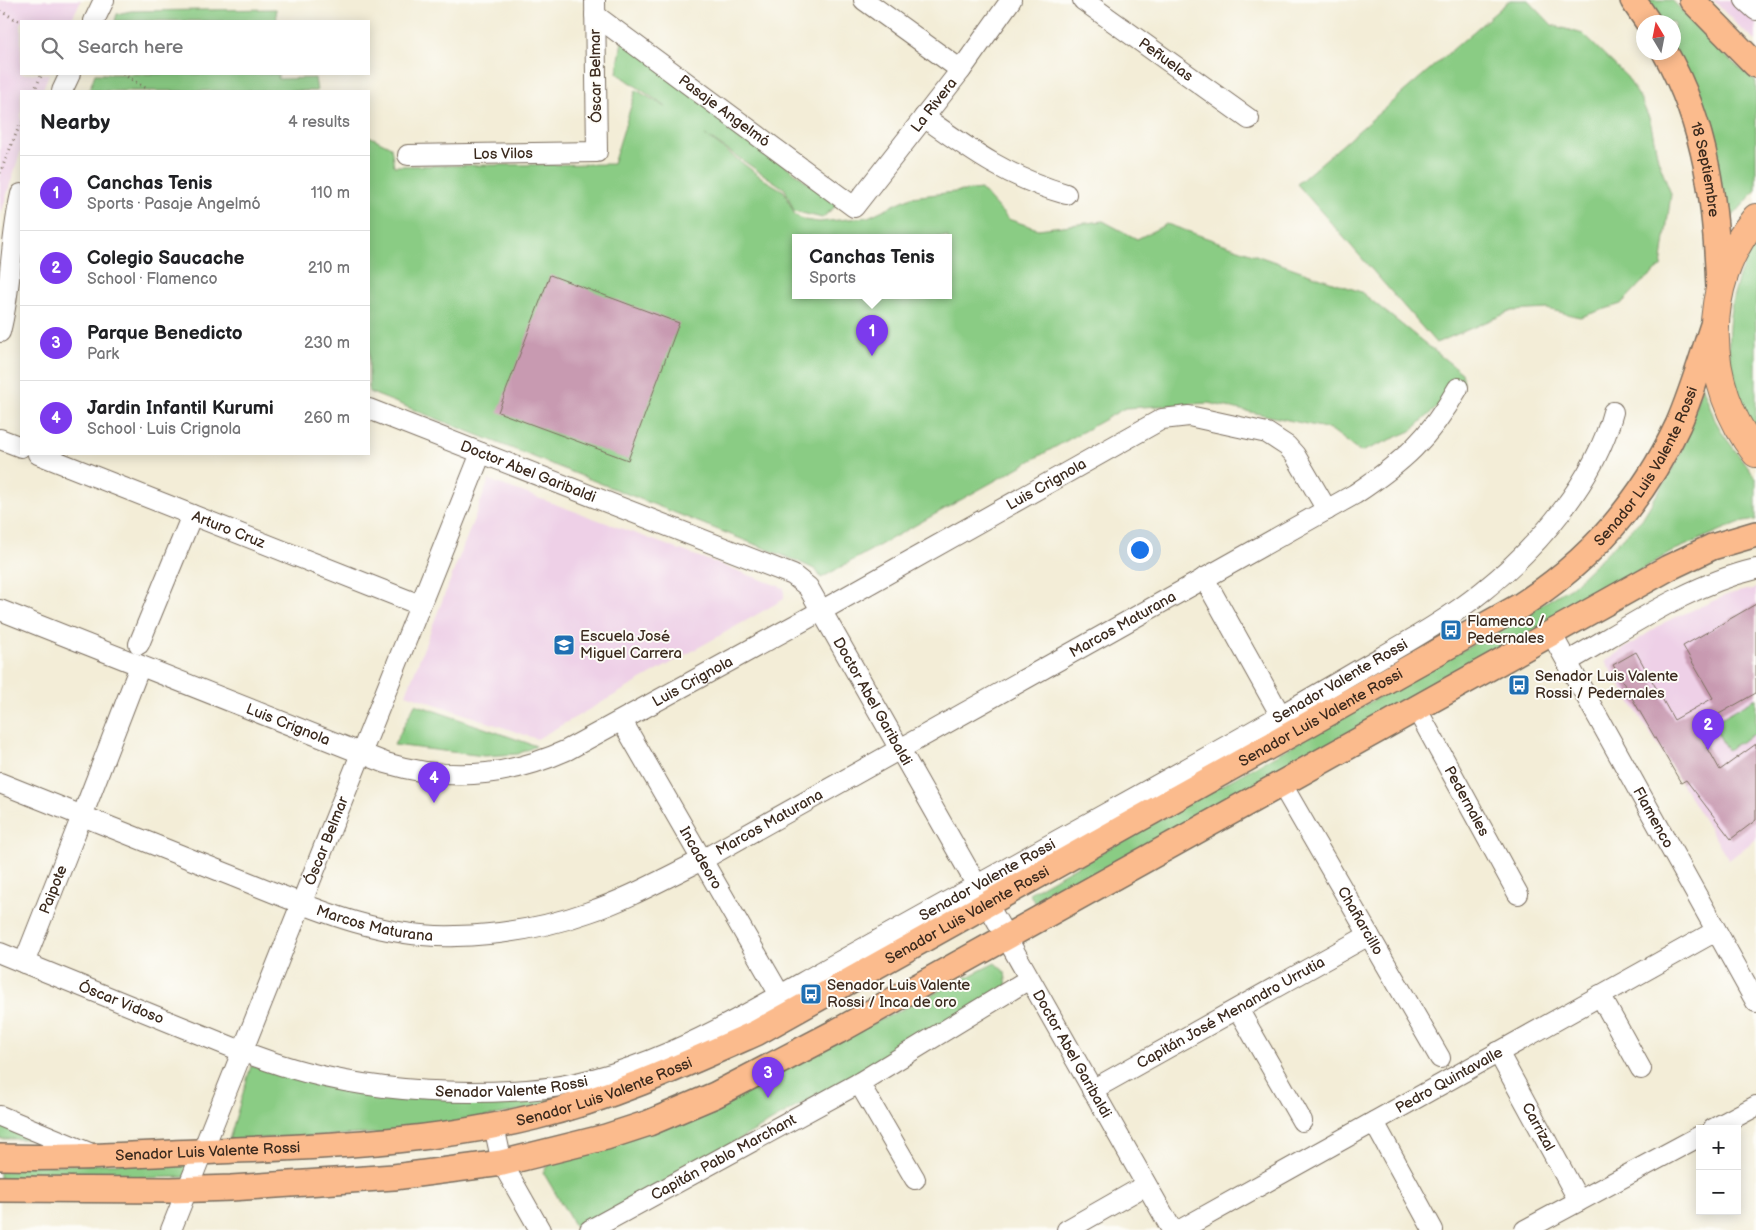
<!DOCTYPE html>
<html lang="en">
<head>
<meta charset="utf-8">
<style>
	:root { --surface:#fff; --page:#f6f6f6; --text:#202124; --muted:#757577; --line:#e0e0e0; --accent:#7c3aed }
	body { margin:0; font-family:"Balsamiq Sans",sans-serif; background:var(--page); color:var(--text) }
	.controls { position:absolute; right:15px; bottom:15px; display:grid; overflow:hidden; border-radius:0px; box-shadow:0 2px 12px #0003 }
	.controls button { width:45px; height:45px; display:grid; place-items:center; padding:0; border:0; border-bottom:1px solid var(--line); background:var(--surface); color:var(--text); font:25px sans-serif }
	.compass { position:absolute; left:1636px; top:15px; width:45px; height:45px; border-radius:50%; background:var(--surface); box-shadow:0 2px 12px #0003; rotate:350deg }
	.you { position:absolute; left:1139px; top:549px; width:18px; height:18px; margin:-12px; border:4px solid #fff; border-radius:50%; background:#1a73e8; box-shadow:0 0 0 8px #1a73e833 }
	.badge { display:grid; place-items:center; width:32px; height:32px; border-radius:50%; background:var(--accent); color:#fff; font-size:16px; font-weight:700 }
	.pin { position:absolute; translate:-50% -41px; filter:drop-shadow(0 1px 2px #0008) }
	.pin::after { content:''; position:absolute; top:26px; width:18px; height:15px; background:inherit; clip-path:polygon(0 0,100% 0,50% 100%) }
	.popup { position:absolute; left:792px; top:234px; width:160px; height:65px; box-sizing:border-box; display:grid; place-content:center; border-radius:0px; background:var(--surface); filter:drop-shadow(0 1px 4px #0005); font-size:16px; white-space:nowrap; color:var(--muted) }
	.popup b { font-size:19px; color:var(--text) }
	.popup::after { content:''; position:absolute; left:50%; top:100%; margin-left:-10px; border:10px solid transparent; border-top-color:var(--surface) }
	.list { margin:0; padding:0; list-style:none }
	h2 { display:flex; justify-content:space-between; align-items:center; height:65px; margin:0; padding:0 20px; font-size:21px }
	h2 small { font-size:16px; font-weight:400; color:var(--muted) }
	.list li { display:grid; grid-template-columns:32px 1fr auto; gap:15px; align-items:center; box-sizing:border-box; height:75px; padding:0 20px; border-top:1px solid var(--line) }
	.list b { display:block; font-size:19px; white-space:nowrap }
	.list p { margin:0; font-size:16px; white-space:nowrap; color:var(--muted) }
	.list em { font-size:16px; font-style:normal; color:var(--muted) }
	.icon { flex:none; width:28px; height:28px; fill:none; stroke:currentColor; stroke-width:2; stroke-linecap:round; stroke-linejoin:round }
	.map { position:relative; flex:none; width:1756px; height:1230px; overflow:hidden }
	.search { position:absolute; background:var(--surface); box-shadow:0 2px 12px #0003; left:20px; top:20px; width:350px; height:55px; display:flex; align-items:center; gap:12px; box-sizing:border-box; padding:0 18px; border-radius:0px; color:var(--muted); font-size:19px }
	.panel { position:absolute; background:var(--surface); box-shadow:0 2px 12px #0003; left:20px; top:90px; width:350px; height:365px; border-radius:0px }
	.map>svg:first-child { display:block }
</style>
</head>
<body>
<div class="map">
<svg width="1756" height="1230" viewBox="0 0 1756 1230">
	<rect width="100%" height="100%" fill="#fdfcf7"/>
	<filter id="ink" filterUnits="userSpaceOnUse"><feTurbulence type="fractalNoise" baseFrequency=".02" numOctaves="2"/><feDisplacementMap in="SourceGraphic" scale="10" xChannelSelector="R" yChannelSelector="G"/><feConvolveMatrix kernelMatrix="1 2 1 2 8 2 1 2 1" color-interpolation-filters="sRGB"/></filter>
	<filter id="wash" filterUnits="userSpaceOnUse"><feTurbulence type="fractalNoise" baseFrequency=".0096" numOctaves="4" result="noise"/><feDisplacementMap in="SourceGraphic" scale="20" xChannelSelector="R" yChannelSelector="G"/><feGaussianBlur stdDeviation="1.12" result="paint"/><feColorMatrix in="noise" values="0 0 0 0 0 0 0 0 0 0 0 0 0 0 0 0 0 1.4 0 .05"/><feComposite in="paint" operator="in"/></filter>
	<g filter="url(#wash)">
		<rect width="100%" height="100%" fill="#f3edd7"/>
		<path fill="#eed0e7" d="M0 0H81L71 21H21V74H49L42 91H21V150L0 217Z
			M1713 0H1756V41L1741 29Z
			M489 480 784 588V599L537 739 406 694Z
			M1756 588V839L1729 860 1605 661 1665 622 1729 594Z"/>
		<path fill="#8acc84" stroke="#627b51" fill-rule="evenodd" d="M1510 0H1528L1552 25 1583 34 1627 77 1640 98 1650 120 1658 159 1671 194 1661 267 1641 283 1621 304 1580 317 1547 309 1512 311 1436 343 1297 184Z
			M1642 0H1672L1723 54 1756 82V190L1733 216 1722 233 1674 52V22H1655Z
			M276 9 277 21H115L117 14 131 11Z
			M622 40 837 205 822 218 794 211 785 189 705 135 765 180 784 191 795 215 804 220 819 222 868 217 911 197 981 189 1008 219 1038 229 1103 221 1137 239 1167 224 1361 292 1462 373 1464 383 1411 431 1361 452 1330 429 1208 403 1125 408 821 578 816 570 797 561 369 392V136L391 147 394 166 613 164 636 90 666 107 617 73ZM796 237H948V295H796Z
			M95 74H278V79L315 78 317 91H89Z
			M1756 240V430C1717 372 1722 298 1756 240Z
			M1702 385 1715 420 1725 437 1756 478V520L1738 523 1675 550 1582 604 1039 909 1029 893 1490 635 1571 587 1642 519 1679 458Z
			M1756 698V733L1727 750 1712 723Z
			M415 704 536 746 518 754 484 756 394 745Z
			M995 963 1005 972 1007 987 580 1230H577L543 1172 548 1165 608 1144 738 1091Z
			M251 1066 400 1096 579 1093 558 1103 407 1132 229 1140Z
			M0 1122 44 1139H0Z
			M188 1162 185 1177 0 1181V1166Z"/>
		<g id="blocks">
			<path fill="#c89ab1" d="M550 275 679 323 628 460 498 412Z
				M1756 604V693L1696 727 1720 770 1756 744V820L1731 839 1686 780 1681 783 1613 665 1636 652 1674 720 1713 698 1683 646Z"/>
		</g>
	</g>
	<g filter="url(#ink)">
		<use href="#blocks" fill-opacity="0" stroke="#7b6e5f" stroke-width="1"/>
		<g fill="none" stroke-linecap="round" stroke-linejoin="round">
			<g stroke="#7b6e5f" stroke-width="22">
				<g id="minor">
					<path d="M864 0 961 70"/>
					<path id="s1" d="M1083 0 1249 119"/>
					<path d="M1745 0 1756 10"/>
					<path id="s2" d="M595 15 854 207 961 70 1011 0"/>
					<path d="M94 21 104 0"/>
					<path d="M62 91 70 74"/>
					<path d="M924 117C973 152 1007 177 1066 194"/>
					<path id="s3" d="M408 155 597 152 595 0"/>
					<path d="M0 332C12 287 10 240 21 194"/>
					<path id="s4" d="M369 409 793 575 808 587 1172 1230"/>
					<path d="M0 439 21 447"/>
					<path id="s5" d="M38 454 420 605"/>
					<path d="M1204 578 1281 716"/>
					<path id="s6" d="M0 610 386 763C448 782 508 777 567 750L821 611 1162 419 1189 416 1267 433 1287 446 1295 455 1327 510"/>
					<path id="s7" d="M1551 633 1756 1002"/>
					<path d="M139 644 192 515"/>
					<path d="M1567 662C1627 628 1688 585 1756 569"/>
					<path id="s8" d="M1416 708 1518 894"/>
					<path id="s9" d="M622 721 780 995"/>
					<path id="s10" d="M0 783C75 813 150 843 225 873 299 902 374 939 456 936 500 935 547 927 589 912 628 899 665 878 702 860L1355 494C1403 462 1429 439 1458 388"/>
					<path id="s11" d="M1281 783 1440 1058"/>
					<path d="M86 806 140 666"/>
					<path id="s12" d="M0 953C61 978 121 1002 182 1027 222 1043 262 1061 305 1072 377 1091 452 1095 527 1090 643 1082 745 1014 844 959 931 911 1018 863 1105 814 1190 767 1274 720 1357 671 1400 646 1445 622 1483 591 1538 547 1595 481 1613 412"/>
					<path id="s13" d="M24 963 82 816"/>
					<path d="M1600 995 1641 1069"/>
					<path d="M1238 1009 1302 1121"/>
					<path id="s14" d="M1498 1052 1579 1201"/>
					<path d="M859 1083 915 1179"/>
					<path id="s15" d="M1092 1090 1369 935"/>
					<path d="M0 1116 94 1155"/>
					<path d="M1374 1122 1433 1230"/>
					<path d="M494 1126 502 1163 540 1230"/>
					<path d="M1713 1129 1756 1106"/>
					<path id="s16" d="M171 1230 481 453"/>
					<path id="s17" d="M590 1230 859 1083 1029 979"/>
					<path d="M1067 1230 1146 1185"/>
					<path id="s18" d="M1180 1230 1716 931"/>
					<path d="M1525 1230 1700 1136"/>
				</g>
			</g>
			<g stroke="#7b6e5f" stroke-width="28">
				<g id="major">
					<path d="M1633 0 1648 22"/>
					<path d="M1692 0 1756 65"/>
					<path id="s19" d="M1665 52C1707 126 1716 206 1719 289"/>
					<path id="s20" d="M0 1157C73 1159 145 1154 218 1151 324 1146 430 1143 534 1117 612 1098 684 1065 756 1033L1520 606C1589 562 1643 500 1678 425 1692 393 1702 358 1713 325"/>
					<path d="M0 1189 171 1190 231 1188 394 1177 502 1163 606 1137 649 1123 715 1095 838 1031 1668 568 1712 547 1756 534"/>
				</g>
			</g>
			<g stroke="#7b6e5f" stroke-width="30">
				<path id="highway" d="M1756 218C1699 285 1703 386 1756 453"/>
			</g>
			<path stroke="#7b6e5f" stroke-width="3" stroke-dasharray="1 4" stroke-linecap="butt" d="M0 11 21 22
				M123 74 150 91
				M34 91 42 74
				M0 173 21 122"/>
			<use href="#minor" stroke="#fff" stroke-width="20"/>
			<use href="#major" stroke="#fbbb8d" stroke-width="25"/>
			<use href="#highway" stroke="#fbbb8d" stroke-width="28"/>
		</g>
	</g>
	<defs>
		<g id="bus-square" transform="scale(1.125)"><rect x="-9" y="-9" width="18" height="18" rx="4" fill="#1f6fb2" stroke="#fdfcf7"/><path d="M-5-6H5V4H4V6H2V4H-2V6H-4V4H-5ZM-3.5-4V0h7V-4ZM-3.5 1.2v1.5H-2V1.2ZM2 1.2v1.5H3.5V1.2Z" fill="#fff"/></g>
		<g id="school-square" transform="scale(1.125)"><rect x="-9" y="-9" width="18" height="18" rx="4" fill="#1f6fb2" stroke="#fdfcf7"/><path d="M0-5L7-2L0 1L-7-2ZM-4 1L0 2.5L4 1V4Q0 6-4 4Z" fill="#fff"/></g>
	</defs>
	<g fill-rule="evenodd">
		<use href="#bus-square" x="1451" y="630"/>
		<use href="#school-square" x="564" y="645"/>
		<use href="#bus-square" x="1519" y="685"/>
		<use href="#bus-square" x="811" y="994"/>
	</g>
	<g text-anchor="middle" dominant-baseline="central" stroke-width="4" stroke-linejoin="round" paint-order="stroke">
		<g font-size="15" fill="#3b2a1e" stroke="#fdfcf7">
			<text stroke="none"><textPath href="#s1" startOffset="102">Peñuelas</textPath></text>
			<text transform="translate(596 76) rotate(-91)">Óscar Belmar</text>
			<text stroke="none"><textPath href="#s2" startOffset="452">La Rivera</textPath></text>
			<text stroke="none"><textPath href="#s2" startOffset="161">Pasaje Angelmó</textPath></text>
			<text stroke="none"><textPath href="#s3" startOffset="95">Los Vilos</textPath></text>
			<text stroke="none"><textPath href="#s19" startOffset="125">18 Septiembre</textPath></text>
			<text stroke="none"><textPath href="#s20" startOffset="1841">Senador Luis Valente Rossi</textPath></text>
			<text stroke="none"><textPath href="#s4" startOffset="171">Doctor Abel Garibaldi</textPath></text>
			<text stroke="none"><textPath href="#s6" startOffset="1149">Luis Crignola</textPath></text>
			<text stroke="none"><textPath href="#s5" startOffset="205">Arturo Cruz</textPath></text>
			<text stroke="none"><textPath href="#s10" startOffset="1226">Marcos Maturana</textPath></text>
			<text stroke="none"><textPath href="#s12" startOffset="1466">Senador Valente Rossi</textPath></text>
			<text stroke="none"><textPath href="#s6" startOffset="744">Luis Crignola</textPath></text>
			<text stroke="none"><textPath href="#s4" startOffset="606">Doctor Abel Garibaldi</textPath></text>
			<text stroke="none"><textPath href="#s20" startOffset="1421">Senador Luis Valente Rossi</textPath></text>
			<text stroke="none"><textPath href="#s6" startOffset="310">Luis Crignola</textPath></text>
			<text stroke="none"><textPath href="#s8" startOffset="106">Pedernales</textPath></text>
			<text stroke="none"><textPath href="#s7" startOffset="211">Flamenco</textPath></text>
			<text stroke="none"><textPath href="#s10" startOffset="821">Marcos Maturana</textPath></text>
			<text stroke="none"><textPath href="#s16" startOffset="419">Óscar Belmar</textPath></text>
			<text stroke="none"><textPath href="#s9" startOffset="158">Incadeoro</textPath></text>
			<text stroke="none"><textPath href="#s12" startOffset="1061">Senador Valente Rossi</textPath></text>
			<text stroke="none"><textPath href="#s13" startOffset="79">Paipote</textPath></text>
			<text stroke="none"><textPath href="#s20" startOffset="1016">Senador Luis Valente Rossi</textPath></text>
			<text stroke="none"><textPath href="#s11" startOffset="159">Chañarcillo</textPath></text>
			<text stroke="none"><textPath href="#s10" startOffset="401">Marcos Maturana</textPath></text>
			<text stroke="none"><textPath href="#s12" startOffset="131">Óscar Vidoso</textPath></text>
			<text stroke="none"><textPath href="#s15" startOffset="159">Capitán José Menandro Urrutia</textPath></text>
			<text stroke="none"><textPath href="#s4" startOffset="1011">Doctor Abel Garibaldi</textPath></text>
			<text stroke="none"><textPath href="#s18" startOffset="308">Pedro Quintavalle</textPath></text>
			<text stroke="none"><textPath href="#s12" startOffset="536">Senador Valente Rossi</textPath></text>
			<text stroke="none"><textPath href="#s20" startOffset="611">Senador Luis Valente Rossi</textPath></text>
			<text stroke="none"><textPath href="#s14" startOffset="85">Carrizal</textPath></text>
			<text stroke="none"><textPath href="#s20" startOffset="208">Senador Luis Valente Rossi</textPath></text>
			<text stroke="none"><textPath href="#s17" startOffset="152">Capitán Pablo Marchant</textPath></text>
		</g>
		<g font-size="15" fill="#3b2a1e" stroke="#fdfcf7" text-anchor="start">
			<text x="1467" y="621">Flamenco /<tspan x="1467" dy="17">Pedernales</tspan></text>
			<text x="580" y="636">Escuela José<tspan x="580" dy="17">Miguel Carrera</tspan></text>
			<text x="1535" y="676">Senador Luis Valente<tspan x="1535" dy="17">Rossi / Pedernales</tspan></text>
			<text x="827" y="985">Senador Luis Valente<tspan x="827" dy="17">Rossi / Inca de oro</tspan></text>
		</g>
	</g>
</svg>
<div class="controls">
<button>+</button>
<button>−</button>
</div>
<svg class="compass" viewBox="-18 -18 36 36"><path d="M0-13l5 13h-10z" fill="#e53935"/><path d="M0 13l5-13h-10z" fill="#757577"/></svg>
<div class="you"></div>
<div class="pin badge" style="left:872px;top:356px">1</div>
<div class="popup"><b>Canchas Tenis</b>Sports</div>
<div class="pin badge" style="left:1708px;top:750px">2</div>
<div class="pin badge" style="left:768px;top:1098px">3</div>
<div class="pin badge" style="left:434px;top:803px">4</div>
<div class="search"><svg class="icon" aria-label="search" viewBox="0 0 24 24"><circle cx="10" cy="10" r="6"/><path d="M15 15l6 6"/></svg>Search here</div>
<section class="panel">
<h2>Nearby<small>4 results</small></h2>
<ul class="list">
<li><span class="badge">1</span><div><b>Canchas Tenis</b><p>Sports · Pasaje Angelmó</p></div><em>110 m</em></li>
<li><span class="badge">2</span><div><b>Colegio Saucache</b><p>School · Flamenco</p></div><em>210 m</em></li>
<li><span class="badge">3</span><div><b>Parque Benedicto</b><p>Park</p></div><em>230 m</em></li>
<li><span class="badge">4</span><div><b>Jardin Infantil Kurumi</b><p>School · Luis Crignola</p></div><em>260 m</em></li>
</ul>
</section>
</div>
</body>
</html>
